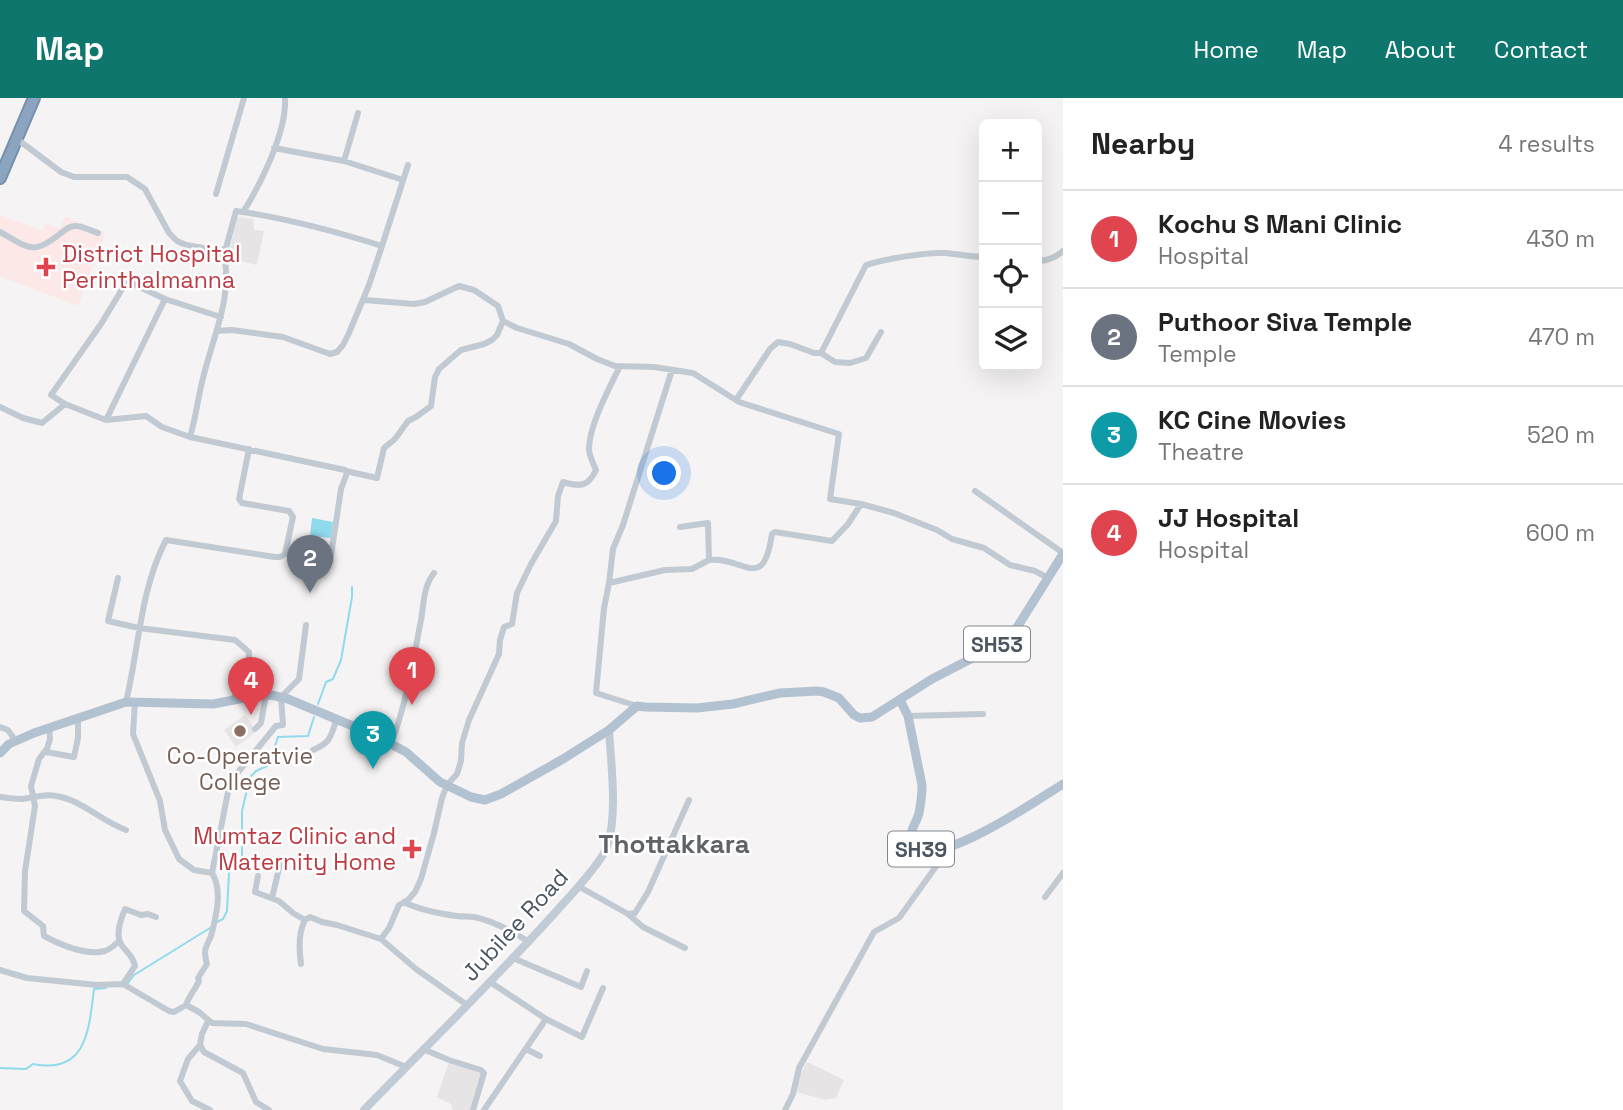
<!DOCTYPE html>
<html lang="en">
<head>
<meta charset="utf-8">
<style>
	:root { --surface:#fff; --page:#f6f6f6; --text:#222; --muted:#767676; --line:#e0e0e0; --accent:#0f766e }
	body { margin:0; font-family:"Space Grotesk",sans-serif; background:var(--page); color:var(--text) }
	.controls { position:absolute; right:21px; top:21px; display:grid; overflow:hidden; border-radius:10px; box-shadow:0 7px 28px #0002 }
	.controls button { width:63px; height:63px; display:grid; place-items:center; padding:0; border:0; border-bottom:2px solid var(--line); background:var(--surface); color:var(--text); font:35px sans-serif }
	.you { position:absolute; left:665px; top:376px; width:24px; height:24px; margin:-18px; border:5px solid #fff; border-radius:50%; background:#1a73e8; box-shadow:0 0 0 10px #1a73e833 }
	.badge { display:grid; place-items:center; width:46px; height:46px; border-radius:50%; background:var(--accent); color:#fff; font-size:23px; font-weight:700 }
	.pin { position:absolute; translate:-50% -58px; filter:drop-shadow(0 2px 4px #0008) }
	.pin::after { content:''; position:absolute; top:37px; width:24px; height:21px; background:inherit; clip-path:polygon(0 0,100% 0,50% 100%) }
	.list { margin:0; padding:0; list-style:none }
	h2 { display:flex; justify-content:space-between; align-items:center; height:91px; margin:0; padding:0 28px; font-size:30px }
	h2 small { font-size:23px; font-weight:400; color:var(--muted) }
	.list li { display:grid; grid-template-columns:46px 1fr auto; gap:21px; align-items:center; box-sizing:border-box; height:98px; padding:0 28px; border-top:2px solid var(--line) }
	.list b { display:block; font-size:26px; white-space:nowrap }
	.list p { margin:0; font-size:23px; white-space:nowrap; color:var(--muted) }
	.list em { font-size:23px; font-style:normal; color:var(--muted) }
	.icon { flex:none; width:38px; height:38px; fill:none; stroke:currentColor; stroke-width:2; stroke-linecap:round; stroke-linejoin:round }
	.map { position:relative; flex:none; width:1063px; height:1012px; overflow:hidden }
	header { display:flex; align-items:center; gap:42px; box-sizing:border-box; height:98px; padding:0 35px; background:var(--accent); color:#fff }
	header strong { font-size:33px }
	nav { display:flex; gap:38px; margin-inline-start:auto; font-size:24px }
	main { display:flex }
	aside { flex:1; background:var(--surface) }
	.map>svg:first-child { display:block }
</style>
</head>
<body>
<header>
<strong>Map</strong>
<nav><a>Home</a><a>Map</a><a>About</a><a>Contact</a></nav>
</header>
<main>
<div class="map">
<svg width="1063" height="1012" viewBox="0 0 1063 1012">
	<rect width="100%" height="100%" fill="#f5f3f3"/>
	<path fill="#e6e4e5" d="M237 119 253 121 254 132 264 133 257 167 228 160Z
		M245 617 257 633 236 649 224 632Z
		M449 964 484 975 472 1012H453L451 1006 437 999Z
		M807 964 844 982 836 1000 826 1002 796 994 800 977Z"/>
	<path fill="#fce8e6" d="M0 117 42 133 45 126 60 131 65 119 105 135 78 208 0 178Z"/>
	<path fill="#90daee" d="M312 420 333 424 331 440 310 438Z"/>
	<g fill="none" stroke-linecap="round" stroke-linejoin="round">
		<path stroke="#90daee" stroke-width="2" d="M318 606 326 584 333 581 341 562 352 499V489
			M217 824 223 821 227 813 229 775 242 758V713L250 679 256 673 267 668 271 661 278 639 308 638 314 619
			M128 885 134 877 210 830
			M0 970 26 971 33 966C87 977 89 931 94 891L106 890"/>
		<g stroke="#7690ad" stroke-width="14">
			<path id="highway" d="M0 80 34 0"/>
		</g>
		<path stroke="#c1cad2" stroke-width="6" d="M17 41 61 74 74 79H127L145 91 169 135 177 143 186 147 220 153 226 150 236 113C286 120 334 133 382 148L369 187 349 235 343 247 337 254 330 256 283 239 232 232 217 233
			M274 50 344 63 403 82
			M344 63 358 15
			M216 96 244 0
			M243 114C261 86 287 33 285 0
			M0 134C29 150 33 158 61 135 65 132 70 127 76 128 83 128 91 133 98 135
			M382 148 408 67
			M1037 163C1047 163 1055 160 1063 153
			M127 183 165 201 106 322 65 306 51 297 101 226Z
			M165 201 221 219
			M364 202 414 206 425 204 459 188 474 192 498 208 503 223 517 230 569 246 597 261 615 268 654 269 693 275 739 304 839 336 830 401 861 406 894 415 937 432 952 441 984 450 1010 467 1035 473 1048 480
			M821 255 866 167C886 161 925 154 945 155 958 156 971 159 984 159
			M736 302 770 251 778 244 790 246 814 255H821L835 264 850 265 866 260 881 234
			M0 309 23 320 42 325 65 306
			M106 322 146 318 162 329 190 339C196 319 198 299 203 280 212 241 236 192 222 152
			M190 339 345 372 347 375 341 391 330 464
			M346 373 377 380 384 350 395 341 408 323 416 319 431 308 435 279 439 271 461 252 484 246 492 242 497 237 503 223
			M975 393 1063 455
			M709 462C744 458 763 496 772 436L775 434 832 443 848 426 861 406
			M118 480 108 523 139 530 235 542 249 554 248 574 232 603
			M609 485 665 472 692 471 709 462 708 425 680 429
			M135 603 133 636 160 703 165 732 179 761 194 772 212 775C223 792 216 819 211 838 209 843 205 849 205 854 205 855 206 865 207 866L198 880 199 883C195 892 189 898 186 907
			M126 604C139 550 140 492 166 442L275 459H280L285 456 293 419 289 413 242 405 239 401 249 351
			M637 608 596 595 604 510 609 485 613 451 623 427 672 272
			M908 618 983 616
			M0 629 8 632 15 642
			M49 630 50 641 46 654 45 653 39 661 31 688 35 708 25 773 24 813 43 828 44 838C61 847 85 858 105 853 110 851 115 847 119 843
			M255 631 261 625 266 597
			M391 646C406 607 413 563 421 522 424 506 423 489 434 475
			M313 652C332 644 330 639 337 620
			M46 654 74 659 78 640V620
			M0 699C7 700 15 701 22 701 34 700 44 695 56 698 82 702 101 723 126 732
			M212 775 230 684 276 628 283 627 281 599 299 581 306 527
			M258 778 255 794 279 803 293 815 305 822
			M578 788 628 816 635 815 648 794 689 702
			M1045 799 1063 775
			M272 800 281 762
			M404 804C418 811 441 816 457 818 463 819 468 818 474 819 494 823 512 833 529 844
			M628 816 643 829 685 850
			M381 841 389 830 399 807 408 802 415 794 421 781 434 735 442 700 447 687 457 676 461 663 462 645 469 622 499 556 500 542 504 529 512 526 517 495 531 466 556 423 558 398 563 384C580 389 588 389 596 372 593 365 589 357 589 351 589 327 610 289 620 268
			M513 860 581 889 587 873
			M301 866C299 852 298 835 305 822L310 819 322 824 337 827 381 841 416 871 467 907
			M0 872 27 880 97 887 123 886 169 913 174 914 186 907 199 914 212 925 246 926 323 951 377 957 406 969
			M490 884 546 921 582 939 603 890
			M123 886 135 868C132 854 124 854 120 844 116 834 121 821 125 811L141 817 148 816 156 819
			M208 923 202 936 200 947 204 954 243 975 256 1004 269 1012
			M200 947 188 961 180 983 192 1003 210 1012
			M423 951 449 962 481 972 484 975 473 1012
			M526 951 540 958
			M484 1012 546 921
			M785 1012 793 996 799 970 874 834 899 820 940 763 939 751"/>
		<path stroke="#c1cbd6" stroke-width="8" d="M364 1012C430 944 498 879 561 808 573 795 601 764 607 749 618 717 611 666 609 632"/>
		<path stroke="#b3c2d1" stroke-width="9" d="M900 602 908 618 922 687C922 697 921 705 919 715 917 724 907 736 912 746 930 777 1043 698 1063 686
			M0 655 9 646 34 635 126 604 213 606 249 599 271 597 288 601 372 636 406 654 440 684 471 699 485 702 501 696 563 661 609 632 637 608 645 609 697 610 733 606 780 595 817 593 824 594 839 600 854 617 860 620 872 619 932 581 988 552 1016 531 1063 456"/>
		<use href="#highway" stroke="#8ba5c1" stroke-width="10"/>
	</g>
	<g fill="#e0444e" stroke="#fff" stroke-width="2.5">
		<path d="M42.5 158.5h7v7h7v7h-7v7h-7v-7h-7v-7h7z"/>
		<path d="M408.5 740.5h7v7h7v7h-7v7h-7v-7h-7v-7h7z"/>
	</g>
	<circle fill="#8d6e63" stroke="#fff" stroke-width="2.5" cx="240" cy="633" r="7"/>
	<g text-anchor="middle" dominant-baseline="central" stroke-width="5" stroke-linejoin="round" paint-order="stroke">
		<g fill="#fff" stroke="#808990" stroke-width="2">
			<rect x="964" y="528.5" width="66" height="35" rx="5"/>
			<rect x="888" y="733.5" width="66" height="35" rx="5"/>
		</g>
		<g font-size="21" font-weight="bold" fill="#4a5661">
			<text x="997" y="546">SH53</text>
			<text x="921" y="751">SH39</text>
		</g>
		<g font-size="23" fill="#be3a42" stroke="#fff" text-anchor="start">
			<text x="62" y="156">District Hospital<tspan x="62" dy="26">Perinthalmanna</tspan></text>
			<text x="396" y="738" text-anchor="end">Mumtaz Clinic and<tspan x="396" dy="26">Maternity Home</tspan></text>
		</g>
		<g font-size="23" fill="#785e54" stroke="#fff">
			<text x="240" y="658">Co-Operatvie<tspan x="240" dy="26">College</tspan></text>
		</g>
		<g font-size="23" fill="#4a5661" stroke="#fff">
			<text transform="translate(515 827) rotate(-47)">Jubilee Road</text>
		</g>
		<g font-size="26" font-weight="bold" fill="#5f6368" stroke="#fff">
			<text x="674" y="746">Thottakkara</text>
		</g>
	</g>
</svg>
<div class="controls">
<button>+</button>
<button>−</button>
<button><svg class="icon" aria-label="locate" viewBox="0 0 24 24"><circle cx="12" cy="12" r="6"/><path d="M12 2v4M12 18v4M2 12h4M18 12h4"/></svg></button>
<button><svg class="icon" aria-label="layers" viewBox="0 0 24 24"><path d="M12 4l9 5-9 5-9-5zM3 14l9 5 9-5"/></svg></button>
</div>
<div class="you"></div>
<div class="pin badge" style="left:412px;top:607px;background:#e0444e">1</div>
<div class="pin badge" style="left:310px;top:495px;background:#6b7280">2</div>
<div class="pin badge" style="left:373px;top:671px;background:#0f9aa8">3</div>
<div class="pin badge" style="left:251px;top:617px;background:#e0444e">4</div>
</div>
<aside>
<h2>Nearby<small>4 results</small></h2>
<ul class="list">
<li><span class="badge" style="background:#e0444e">1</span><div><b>Kochu S Mani Clinic</b><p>Hospital</p></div><em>430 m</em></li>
<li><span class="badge" style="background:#6b7280">2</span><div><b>Puthoor Siva Temple</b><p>Temple</p></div><em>470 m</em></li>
<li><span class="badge" style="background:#0f9aa8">3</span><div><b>KC Cine Movies</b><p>Theatre</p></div><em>520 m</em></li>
<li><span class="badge" style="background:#e0444e">4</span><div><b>JJ Hospital</b><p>Hospital</p></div><em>600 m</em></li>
</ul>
</aside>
</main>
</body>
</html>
